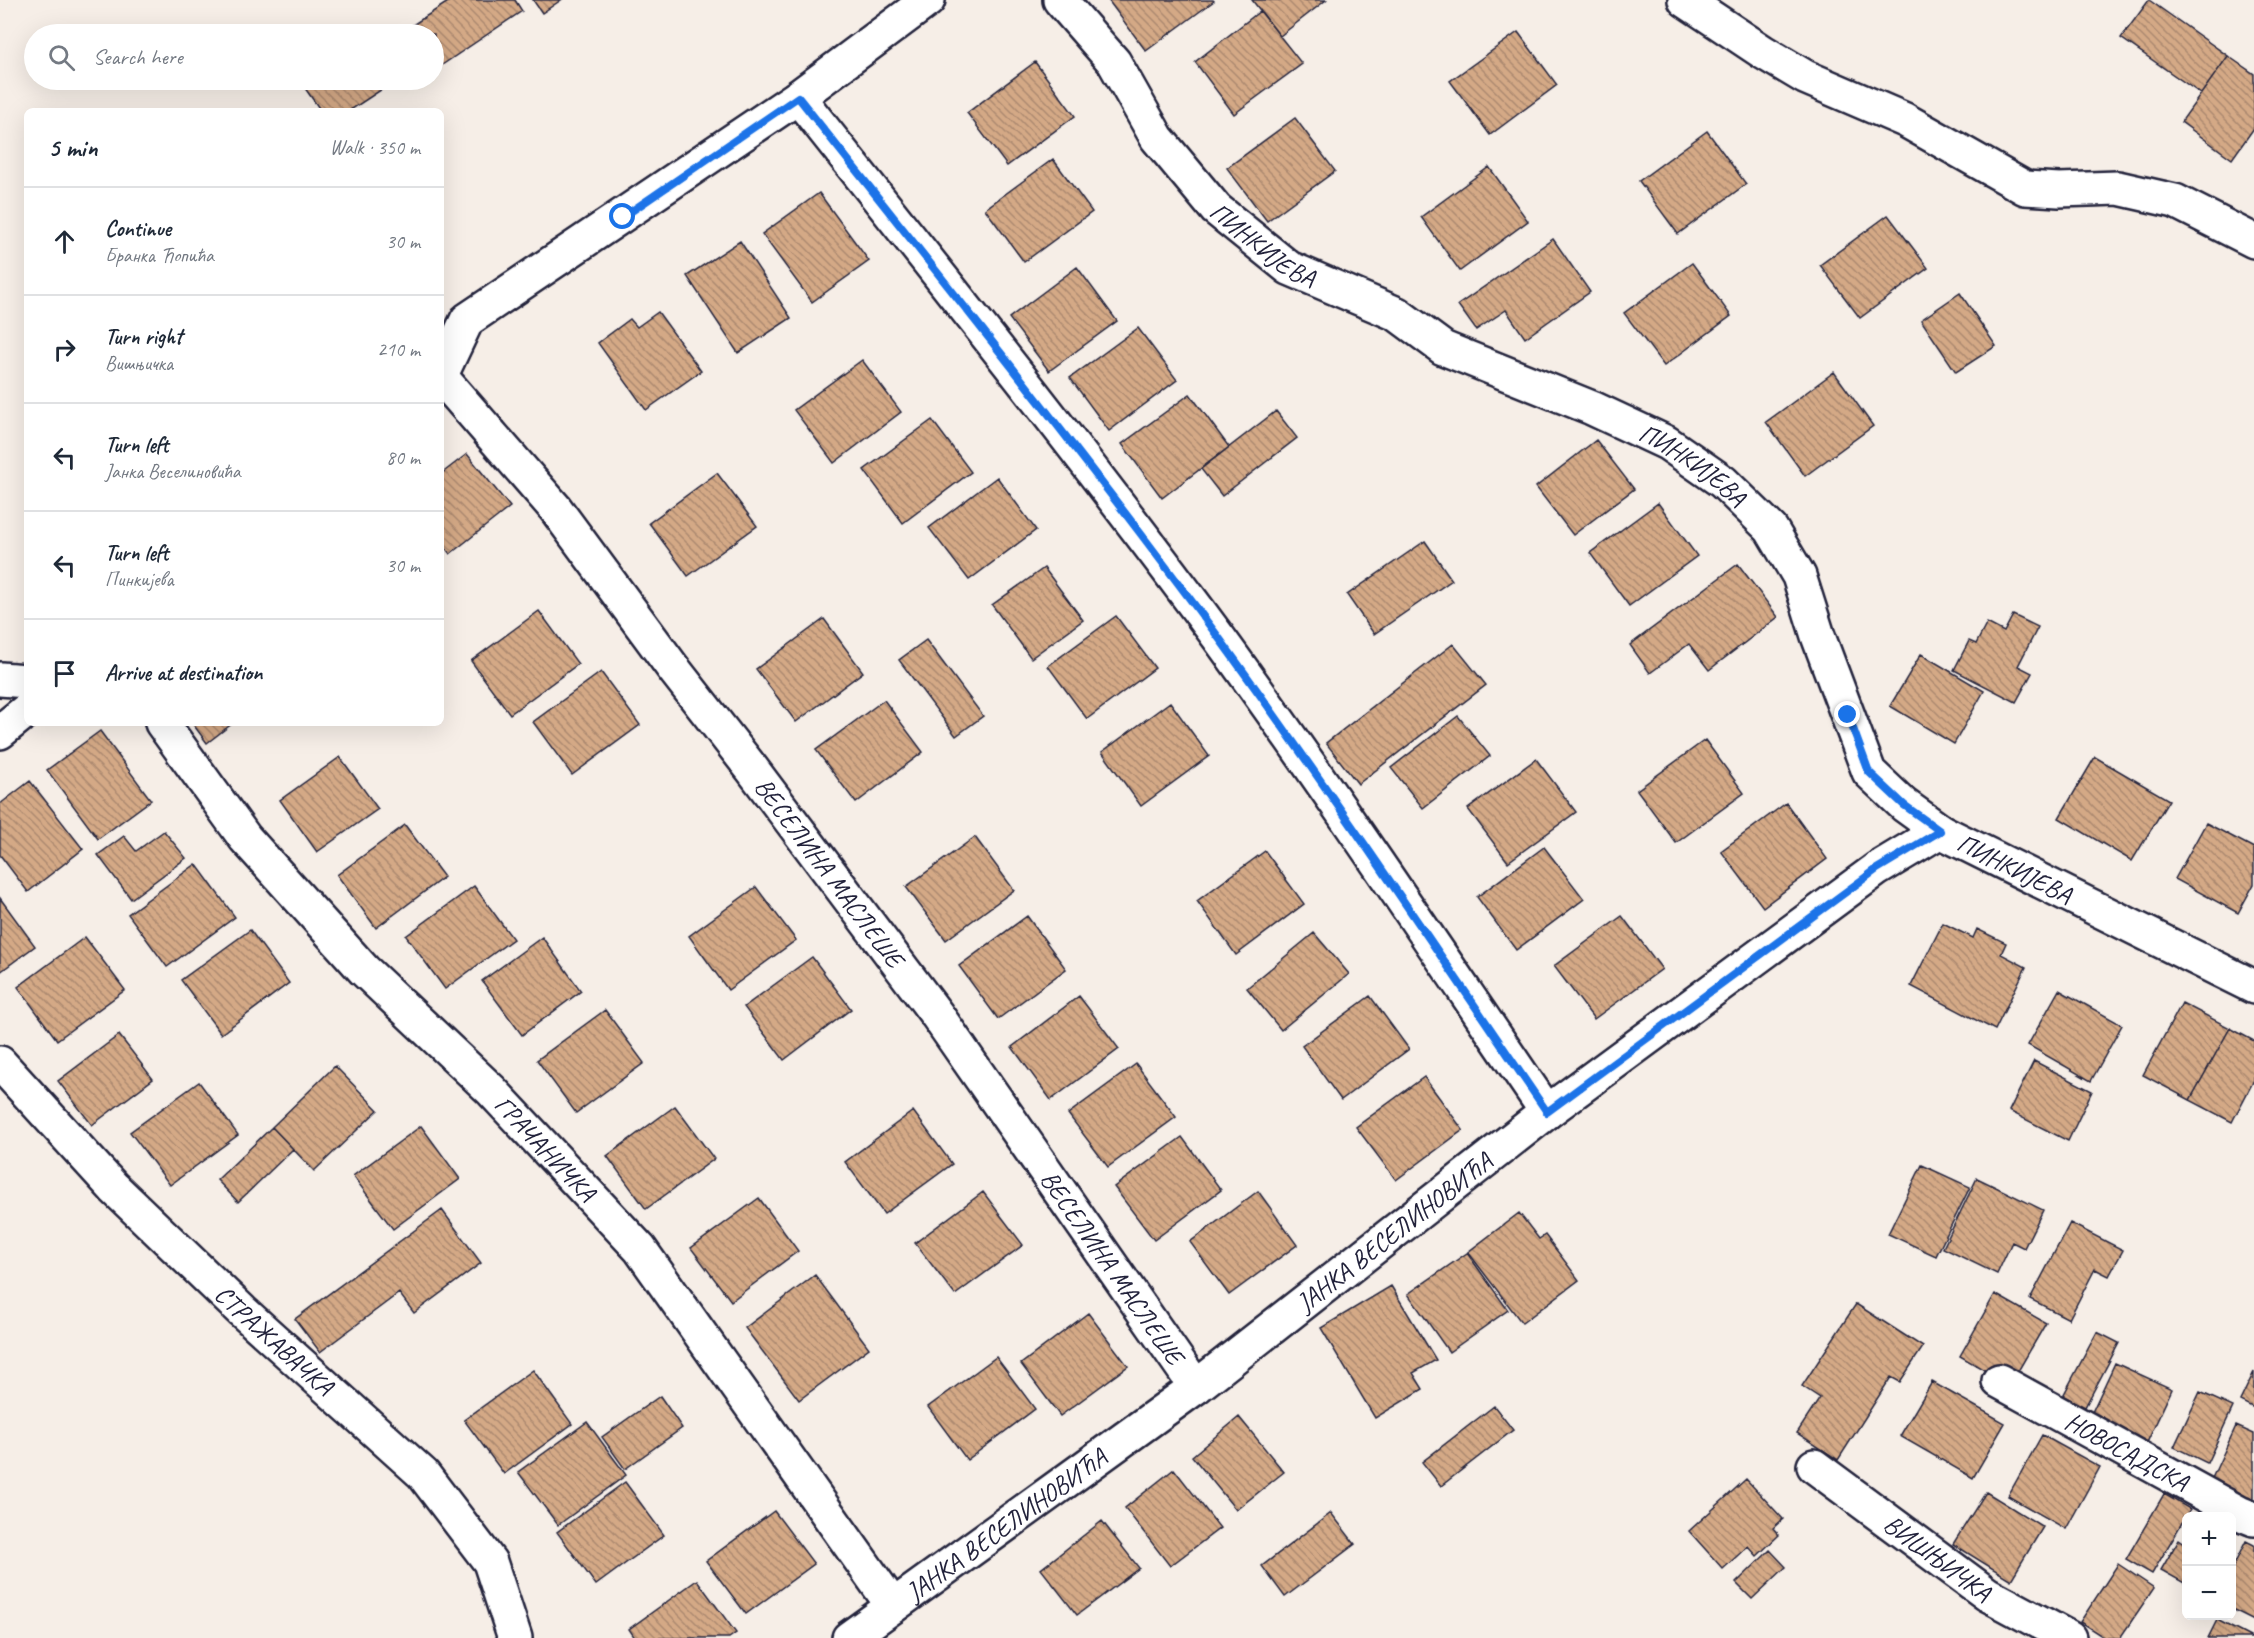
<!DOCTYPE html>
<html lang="en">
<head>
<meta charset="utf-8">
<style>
	:root { --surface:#fff; --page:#f6f6f7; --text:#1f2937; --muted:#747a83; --line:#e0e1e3 }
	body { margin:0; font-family:Caveat,sans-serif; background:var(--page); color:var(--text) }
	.controls { position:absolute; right:18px; bottom:18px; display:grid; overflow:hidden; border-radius:9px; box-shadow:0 6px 24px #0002 }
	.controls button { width:54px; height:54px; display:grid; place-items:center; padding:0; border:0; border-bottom:2px solid var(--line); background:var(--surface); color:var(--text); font:30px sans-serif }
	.stop { position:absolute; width:18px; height:18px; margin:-14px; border:4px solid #1a73e8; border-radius:50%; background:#fff }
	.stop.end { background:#1a73e8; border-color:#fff; box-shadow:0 2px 6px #0008 }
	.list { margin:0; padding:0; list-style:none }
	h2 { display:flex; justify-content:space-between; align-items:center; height:78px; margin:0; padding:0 24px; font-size:26px }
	h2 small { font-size:20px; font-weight:400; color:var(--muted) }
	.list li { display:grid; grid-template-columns:39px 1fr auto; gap:18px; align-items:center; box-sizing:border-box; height:108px; padding:0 24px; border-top:2px solid var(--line) }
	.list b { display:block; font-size:22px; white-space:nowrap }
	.list p { margin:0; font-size:20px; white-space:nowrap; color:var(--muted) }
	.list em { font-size:20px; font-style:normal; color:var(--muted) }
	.icon { flex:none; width:33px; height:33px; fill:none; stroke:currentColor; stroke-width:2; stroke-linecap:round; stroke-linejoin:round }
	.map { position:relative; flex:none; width:2254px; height:1638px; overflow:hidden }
	.search { position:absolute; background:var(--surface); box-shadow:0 6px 24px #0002; left:24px; top:24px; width:420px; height:66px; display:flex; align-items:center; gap:15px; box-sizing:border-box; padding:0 21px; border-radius:33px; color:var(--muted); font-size:22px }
	.panel { position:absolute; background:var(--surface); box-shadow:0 6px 24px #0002; left:24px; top:108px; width:420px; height:618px; border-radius:9px }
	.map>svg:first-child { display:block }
</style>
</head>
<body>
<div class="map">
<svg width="2254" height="1638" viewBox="0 0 2254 1638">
	<defs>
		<pattern id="building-back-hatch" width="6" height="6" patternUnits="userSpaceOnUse" patternTransform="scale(1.5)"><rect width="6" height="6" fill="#d4a986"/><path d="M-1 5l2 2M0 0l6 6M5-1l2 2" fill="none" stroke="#ac896f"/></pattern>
	</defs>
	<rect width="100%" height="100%" fill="#f6eee7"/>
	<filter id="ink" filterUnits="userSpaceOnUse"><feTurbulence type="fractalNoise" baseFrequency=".0167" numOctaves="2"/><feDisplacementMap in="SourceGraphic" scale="12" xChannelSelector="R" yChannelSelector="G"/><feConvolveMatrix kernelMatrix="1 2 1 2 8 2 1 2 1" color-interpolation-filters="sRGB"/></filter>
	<g filter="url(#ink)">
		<path fill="url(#building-back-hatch)" stroke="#22223b" stroke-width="1.5" d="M451 0H515L522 11 439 67 434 59V34H417L411 26Z
			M533 0H561L542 13Z
			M1108 0H1213L1214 1 1146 51Z
			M1252 0H1326L1280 36Z
			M2149 0 2228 56 2201 94 2121 38Z
			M1260 11 1302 64 1234 114 1195 62Z
			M386 28 390 34H376Z
			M1518 32 1557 85 1490 135 1450 81Z
			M2228 56 2254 74V128L2232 159 2181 122Z
			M1035 62 1075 116 1007 166 967 113Z
			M308 80H396L349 111H321L302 84Z
			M1295 118 1335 171 1267 221 1227 168Z
			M1707 131 1746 184 1678 234 1639 181Z
			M1053 159 1092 212 1024 262 985 209Z
			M1489 167 1528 221 1460 271 1421 217Z
			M819 193 869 261 812 302 762 234Z
			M1888 215 1928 268 1860 318 1820 265Z
			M1553 239 1590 292 1525 338 1506 310 1476 330 1458 305Z
			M740 241 791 318 738 353 687 276Z
			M1692 263 1731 316 1664 366 1624 313Z
			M1077 267 1117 321 1049 371 1009 318Z
			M1960 293 1996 346 1956 372 1921 320Z
			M658 312 701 371 646 410 598 343 630 319 637 327Z
			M1138 328 1177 380 1109 431 1070 378Z
			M862 360 901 412 834 463 794 410Z
			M1834 372 1873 426 1805 476 1766 422Z
			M1190 394 1229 447 1162 498 1122 444Z
			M1276 411 1297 438 1222 496 1201 469Z
			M932 420 971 472 903 523 864 470Z
			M1596 440 1634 489 1573 535 1536 487Z
			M467 454 510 507 450 554 441 542V474Z
			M717 473 757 526 688 576 649 523Z
			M997 477 1036 530 969 580 929 528Z
			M1658 503 1697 556 1629 606 1590 553Z
			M1425 541 1452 580 1374 634 1347 595Z
			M1738 564 1778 617 1709 670 1689 644 1650 673 1630 645Z
			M1044 568 1083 620 1031 658 992 605Z
			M539 611 578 664 510 714 471 661Z
			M2013 615 2038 627 2018 666 2032 673 2016 702 1954 670 1969 641 1976 644 1987 623 2004 632Z
			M1116 616 1155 668 1087 719 1048 666Z
			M824 619 863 672 796 722 756 669Z
			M926 640 983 716 956 736 899 660Z
			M1453 644 1486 685 1358 784 1326 743Z
			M1921 654 1984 691 1954 744 1890 706Z
			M601 672 640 725 572 775 533 722Z
			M884 700 923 752 856 803 816 750Z
			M1170 702 1209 756 1141 806 1102 752Z
			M1458 716 1490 756 1423 808 1391 768Z
			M192 723H233L207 743Z
			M100 731 151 800 98 839 47 770Z
			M1705 740 1744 793 1676 843 1637 790Z
			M340 757 378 809 317 852 280 800Z
			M2095 757 2169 800 2132 861 2059 818Z
			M1536 759 1576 812 1508 862 1468 809Z
			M30 781 83 849 28 892 0 855V804Z
			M1786 803 1827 859 1763 907 1721 851Z
			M2206 823 2254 848V884L2238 913 2175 879Z
			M405 825 444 877 376 928 337 875Z
			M164 831 186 858 131 899 98 855 124 836 136 851Z
			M975 837 1014 890 946 940 906 887Z
			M1544 847 1584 899 1516 950 1477 897Z
			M1265 851 1304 904 1236 955 1197 901Z
			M196 864 235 917 167 967 128 914Z
			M474 886 513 939 445 989 406 936Z
			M756 887 796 940 728 990 689 936Z
			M0 898 35 946 0 972Z
			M1027 916 1066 969 998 1019 959 966Z
			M1622 916 1662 969 1594 1019 1554 966Z
			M1943 923 1973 938 1977 929 2006 943 2001 954 2026 967 1995 1030 1911 986Z
			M250 930 289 983 221 1034 181 980Z
			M1314 933 1349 974 1281 1030 1247 988Z
			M85 937 125 990 57 1040 18 987Z
			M542 937 581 991 522 1035 482 981Z
			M812 957 851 1009 784 1060 744 1007Z
			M2059 990 2122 1025 2091 1081 2028 1045Z
			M1079 996 1119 1049 1051 1100 1012 1047Z
			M1370 996 1409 1049 1341 1100 1302 1046Z
			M2182 1003 2230 1028 2190 1100 2143 1075Z
			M605 1010 644 1063 576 1113 537 1060Z
			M2230 1028 2254 1041V1080L2232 1122 2190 1100Z
			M119 1035 153 1079 92 1125 58 1081Z
			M2034 1061 2092 1091 2068 1141 2009 1111Z
			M1136 1064 1176 1117 1108 1167 1068 1114Z
			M335 1066 378 1110 314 1171 272 1127Z
			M1424 1077 1463 1130 1396 1180 1356 1127Z
			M199 1082 238 1135 170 1185 130 1132Z
			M675 1106 714 1159 646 1209 607 1156Z
			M913 1111 952 1164 884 1214 845 1162Z
			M421 1126 460 1179 393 1229 353 1176Z
			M272 1127 293 1149 238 1202 217 1180Z
			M1182 1137 1221 1190 1154 1240 1114 1187Z
			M1922 1165 1970 1187 1936 1256 1888 1234Z
			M1977 1178 2043 1210 2024 1248 2012 1242 1997 1274 1943 1248Z
			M1258 1191 1297 1245 1229 1295 1190 1242Z
			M983 1192 1023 1245 955 1295 915 1243Z
			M759 1198 798 1251 731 1301 691 1248Z
			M442 1210 481 1263 414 1313 399 1293 320 1352 295 1319Z
			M1519 1213 1539 1239 1545 1235 1579 1280 1522 1323 1468 1252Z
			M2070 1223 2123 1250 2109 1276 2095 1269 2069 1319 2030 1299Z
			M1467 1253 1508 1310 1449 1352 1408 1294Z
			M815 1275 869 1348 799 1400 745 1328Z
			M1391 1286 1436 1360 1413 1373 1423 1389 1375 1418 1321 1328Z
			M1995 1294 2046 1323 2010 1385 1960 1356Z
			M1856 1304 1923 1347 1900 1382 1891 1377 1838 1460 1797 1433 1820 1398 1802 1386Z
			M1088 1313 1128 1366 1060 1416 1021 1364Z
			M2097 1332 2119 1343 2085 1407 2063 1396Z
			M996 1357 1035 1409 967 1460 928 1407Z
			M2115 1363 2172 1389 2144 1449 2087 1423Z
			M533 1370 572 1424 504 1474 464 1420Z
			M2254 1372V1408L2240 1401Z
			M1932 1382 2005 1423 1973 1478 1900 1436Z
			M2200 1392 2233 1407 2207 1463 2174 1447Z
			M660 1396 682 1428 625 1469 602 1437Z
			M1494 1406 1513 1430 1441 1486 1422 1462Z
			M1239 1417 1284 1472 1236 1510 1192 1456Z
			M587 1422 626 1475 558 1525 518 1472Z
			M2236 1426 2254 1434V1507L2208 1487Z
			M2042 1435 2100 1467 2066 1529 2008 1496Z
			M1174 1469 1220 1528 1170 1566 1125 1508Z
			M1746 1479 1783 1519 1773 1528 1779 1535 1757 1556 1748 1546 1723 1569 1689 1531Z
			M625 1482 664 1535 596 1585 557 1532Z
			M1986 1492 2043 1527 2011 1580 1953 1544Z
			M2164 1494 2190 1509 2152 1574 2126 1559Z
			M774 1511 814 1564 746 1614 706 1561Z
			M1331 1513 1355 1544 1285 1597 1262 1566Z
			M1102 1521 1139 1568 1077 1615 1041 1569Z
			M2179 1539 2186 1544V1584L2161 1570Z
			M2246 1541 2254 1545V1620L2232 1609V1569Z
			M1770 1550 1786 1567 1752 1599 1736 1583Z
			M2118 1564 2154 1588 2120 1638H2105L2080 1622Z
			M697 1580 736 1633 729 1638H635L629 1629Z
			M2217 1620 2252 1638H2208Z"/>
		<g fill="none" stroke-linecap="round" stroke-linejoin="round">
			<g stroke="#22223b" stroke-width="38">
				<g id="street">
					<path id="s1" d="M1060 0 1114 62 1157 138 1216 209 1289 268 1397 314 1443 348 1592 408 1667 443 1723 482 1771 529 1799 576 1818 636 1869 772 1904 805 1940 831 2254 987"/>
					<path d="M1685 0 1763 52 1805 77 1905 120 2025 188 2059 190 2118 188 2175 201 2254 241"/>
					<path d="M798 97C940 276 1083 454 1219 638 1332 793 1439 954 1547 1112"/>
					<path d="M441 375 467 320 798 97 928 0"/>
					<path id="s2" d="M441 377 555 508 673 668 752 769 937 1015 1196 1387"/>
					<path d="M0 679 27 681"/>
					<path id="s3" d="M162 723 245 838 364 970 491 1090 640 1249 893 1606"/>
					<path d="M0 732 27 710"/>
					<path id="s4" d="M0 1063 114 1188 242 1311 423 1474 490 1562 515 1638"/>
					<path id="s5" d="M1999 1381 2239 1513 2254 1519"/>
					<path id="s6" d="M1814 1466 1987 1594 2069 1638"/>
					<path id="s7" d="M849 1638 1196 1387 1547 1112 1877 869 1940 831"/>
				</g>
			</g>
			<use href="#street" stroke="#fff" stroke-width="33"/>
		</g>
	</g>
	<g fill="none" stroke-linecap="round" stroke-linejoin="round" filter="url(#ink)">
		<path stroke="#1a73e8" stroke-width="8" d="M623 217 798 97C940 276 1083 454 1219 638 1332 793 1439 954 1547 1112L1877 869 1940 831 1904 805 1869 772 1848 715"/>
	</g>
	<g text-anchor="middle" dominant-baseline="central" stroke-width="6" stroke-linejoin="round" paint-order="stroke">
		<g font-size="26" fill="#22223b" stroke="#fff">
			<text stroke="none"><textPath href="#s1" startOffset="321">ПИНКИЈЕВА</textPath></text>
			<text stroke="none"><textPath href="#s1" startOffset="807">ПИНКИЈЕВА</textPath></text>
			<text stroke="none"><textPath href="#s1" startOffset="1348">ПИНКИЈЕВА</textPath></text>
			<text stroke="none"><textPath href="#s2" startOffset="630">ВЕСЕЛИНА МАСЛЕШЕ</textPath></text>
			<text stroke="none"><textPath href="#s3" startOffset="574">ГРАЧАНИЧКА</textPath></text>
			<text stroke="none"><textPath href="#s7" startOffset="680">ЈАНКА ВЕСЕЛИНОВИЋА</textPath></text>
			<text stroke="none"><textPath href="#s2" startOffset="1116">ВЕСЕЛИНА МАСЛЕШЕ</textPath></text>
			<text stroke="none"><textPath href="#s4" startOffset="390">СТРАЖАВАЧКА</textPath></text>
			<text stroke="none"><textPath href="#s5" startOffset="146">НОВОСАДСКА</textPath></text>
			<text stroke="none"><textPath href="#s7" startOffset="194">ЈАНКА ВЕСЕЛИНОВИЋА</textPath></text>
			<text stroke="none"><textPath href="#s6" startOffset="154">ВИШЊИЧКА</textPath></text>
		</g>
	</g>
</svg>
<div class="controls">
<button>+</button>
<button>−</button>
</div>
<div class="stop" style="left:623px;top:217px"></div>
<div class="stop end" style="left:1848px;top:715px"></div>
<div class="search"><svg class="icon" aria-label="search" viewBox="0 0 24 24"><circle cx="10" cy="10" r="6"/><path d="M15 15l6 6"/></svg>Search here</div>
<section class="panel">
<h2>5 min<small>Walk · 350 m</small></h2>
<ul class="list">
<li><svg class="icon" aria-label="ahead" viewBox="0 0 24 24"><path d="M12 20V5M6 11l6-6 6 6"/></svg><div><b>Continue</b><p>Бранка Ћопића</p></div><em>30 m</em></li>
<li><svg class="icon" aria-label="right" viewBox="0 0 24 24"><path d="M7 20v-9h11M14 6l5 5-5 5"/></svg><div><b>Turn right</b><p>Вишњичка</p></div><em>210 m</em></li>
<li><svg class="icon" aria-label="left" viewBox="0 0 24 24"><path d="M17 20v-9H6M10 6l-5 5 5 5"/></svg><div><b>Turn left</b><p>Јанка Веселиновића</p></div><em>80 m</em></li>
<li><svg class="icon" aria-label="left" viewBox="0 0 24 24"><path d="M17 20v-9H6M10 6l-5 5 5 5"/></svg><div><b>Turn left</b><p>Пинкијева</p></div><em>30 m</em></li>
<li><svg class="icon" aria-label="arrive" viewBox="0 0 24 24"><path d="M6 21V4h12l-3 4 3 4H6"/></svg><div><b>Arrive at destination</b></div></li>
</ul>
</section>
</div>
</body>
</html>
